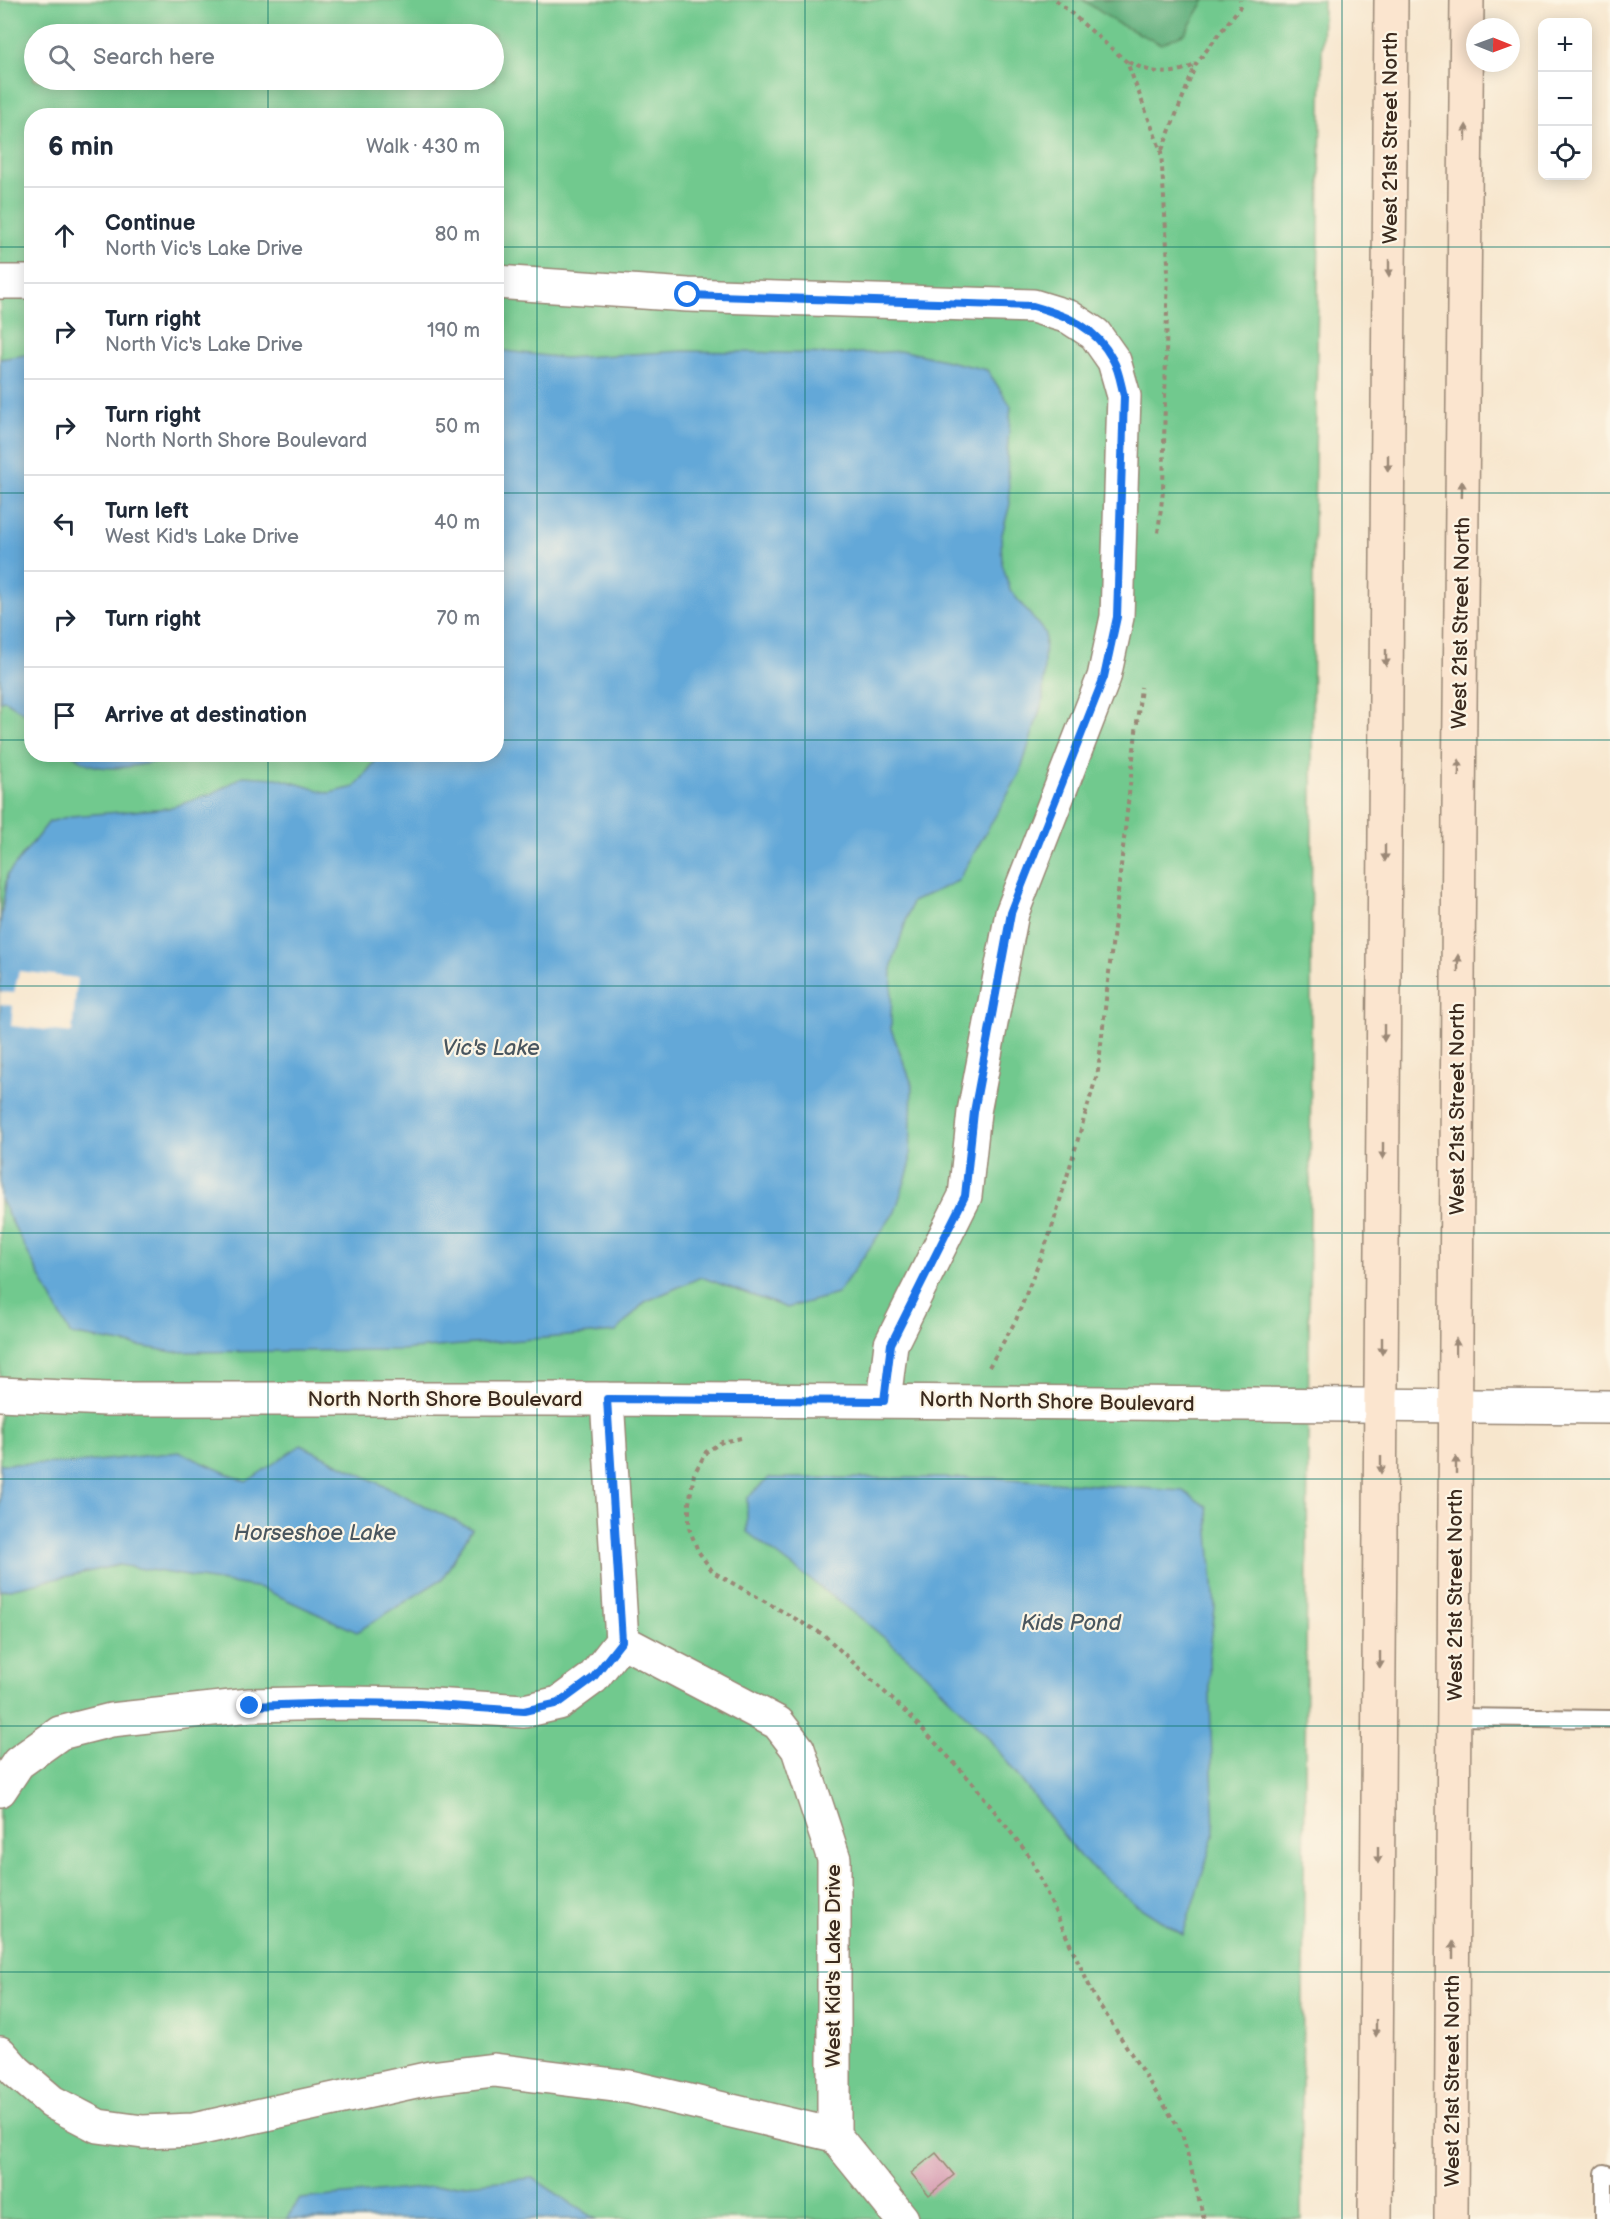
<!DOCTYPE html>
<html lang="en">
<head>
<meta charset="utf-8">
<style>
	:root { --surface:#fff; --page:#f2f2f3; --text:#1f2937; --muted:#747a83; --line:#e0e1e3 }
	body { margin:0; font-family:"Balsamiq Sans",sans-serif; background:var(--page); color:var(--text) }
	.controls { position:absolute; right:18px; top:18px; display:grid; overflow:hidden; border-radius:12px; box-shadow:0 3px 15px #0003 }
	.controls button { width:54px; height:54px; display:grid; place-items:center; padding:0; border:0; border-bottom:2px solid var(--line); background:var(--surface); color:var(--text); font:30px sans-serif }
	.compass { position:absolute; left:1466px; top:18px; width:54px; height:54px; border-radius:50%; background:var(--surface); box-shadow:0 3px 15px #0003; rotate:91deg }
	.stop { position:absolute; width:18px; height:18px; margin:-14px; border:4px solid #1a73e8; border-radius:50%; background:#fff }
	.stop.end { background:#1a73e8; border-color:#fff; box-shadow:0 2px 6px #0008 }
	.list { margin:0; padding:0; list-style:none }
	h2 { display:flex; justify-content:space-between; align-items:center; height:78px; margin:0; padding:0 24px; font-size:26px }
	h2 small { font-size:20px; font-weight:400; color:var(--muted) }
	.list li { display:grid; grid-template-columns:39px 1fr auto; gap:18px; align-items:center; box-sizing:border-box; height:96px; padding:0 24px; border-top:2px solid var(--line) }
	.list b { display:block; font-size:22px; white-space:nowrap }
	.list p { margin:0; font-size:20px; white-space:nowrap; color:var(--muted) }
	.list em { font-size:20px; font-style:normal; color:var(--muted) }
	.icon { flex:none; width:33px; height:33px; fill:none; stroke:currentColor; stroke-width:2; stroke-linecap:round; stroke-linejoin:round }
	.map { position:relative; flex:none; width:1610px; height:2219px; overflow:hidden }
	.search { position:absolute; background:var(--surface); box-shadow:0 3px 15px #0003; left:24px; top:24px; width:480px; height:66px; display:flex; align-items:center; gap:15px; box-sizing:border-box; padding:0 21px; border-radius:33px; color:var(--muted); font-size:22px }
	.panel { position:absolute; background:var(--surface); box-shadow:0 3px 15px #0003; left:24px; top:108px; width:480px; height:654px; border-radius:24px }
	.map>svg:first-child { display:block }
</style>
</head>
<body>
<div class="map">
<svg width="1610" height="2219" viewBox="0 0 1610 2219">
	<rect width="100%" height="100%" fill="#fcf5e5"/>
	<filter id="ink" filterUnits="userSpaceOnUse"><feTurbulence type="fractalNoise" baseFrequency=".0167" numOctaves="2"/><feDisplacementMap in="SourceGraphic" scale="12" xChannelSelector="R" yChannelSelector="G"/><feConvolveMatrix kernelMatrix="1 2 1 2 8 2 1 2 1" color-interpolation-filters="sRGB"/></filter>
	<filter id="wash" filterUnits="userSpaceOnUse"><feTurbulence type="fractalNoise" baseFrequency=".008" numOctaves="4" result="noise"/><feDisplacementMap in="SourceGraphic" scale="24" xChannelSelector="R" yChannelSelector="G"/><feGaussianBlur stdDeviation="1.35" result="paint"/><feColorMatrix in="noise" values="0 0 0 0 0 0 0 0 0 0 0 0 0 0 0 0 0 1.4 0 .05"/><feComposite in="paint" operator="in"/></filter>
	<g filter="url(#wash)">
		<rect width="100%" height="100%" fill="#f7e6cd"/>
		<path fill="#71c98e" stroke="#567a56" stroke-width="1.5" fill-rule="evenodd" d="M0 0H1323L1313 582 1310 1221 1301 2219H0ZM34 34H494V80H34ZM32 116H496V754H32Z"/>
		<path fill="#5cad79" stroke="#4c6c4c" stroke-width="1.5" d="M1083 0H1205L1185 33 1161 44 1117 23Z"/>
		<path fill="#63a8d8" stroke="#4f697b" stroke-width="1.5" d="M497 350 564 358 684 351 840 354 905 351 987 370 1011 406 1007 456 1010 504 1001 538 1002 563 1010 590 1045 633 1043 700 1020 773 958 881 912 902 892 965 891 1029 912 1084 910 1166 895 1212 837 1294 787 1308 701 1277 645 1302 616 1332 402 1350 173 1352 70 1334 0 1199V924L7 875 49 822 71 816 169 808 214 793 243 776 277 778 329 793 355 787 380 755 496 754Z
			M31 354H32L31 718 5 700 0 701V359Z
			M73 755H184L176 758C143 763 101 779 73 755Z
			M301 1445 472 1529 442 1579 357 1632 261 1588 119 1565 0 1591V1464L77 1463 179 1452 246 1482Z
			M769 1478H996L1183 1491 1207 1507 1215 1608 1209 1658 1214 1836 1183 1935 1136 1905 1081 1858 987 1736 921 1669 862 1619 747 1532V1498Z
			M533 2178 595 2219H286L300 2199Z"/>
		<path fill="#f7e6cd" d="M19 971 77 978 72 1033 11 1026 13 1006 0 1004V992L14 993Z"/>
		<g id="blocks">
			<path fill="#d191ab" d="M936 2153 954 2175 929 2195 911 2173Z"/>
		</g>
	</g>
	<g filter="url(#ink)">
		<use href="#blocks" fill-opacity="0" stroke="#998876" stroke-width="1.5"/>
		<g fill="none" stroke-linecap="round" stroke-linejoin="round">
			<g stroke="#998876" stroke-width="20">
				<path id="lane" d="M1455 1717 1610 1719
					M1604 2219V2173L1610 2175"/>
			</g>
			<g stroke="#998876" stroke-width="36">
				<path id="street" d="M0 282H32
					M496 282 688 295 1033 306 1069 317 1095 334 1114 361 1124 396 1117 617 1104 677 1012 913 974 1112 965 1196 891 1344 884 1401
					M0 1394 106 1399H607L1610 1407
					M607 1399 622 1641 778 1723 798 1749 834 1859V2135L902 2219
					M0 1790 18 1763 60 1733 111 1720 250 1705 342 1703 419 1704 524 1711 559 1703 593 1678 622 1641
					M0 2053 16 2071 52 2102 98 2126 143 2132 193 2130 430 2078 494 2070 630 2087 834 2135"/>
			</g>
			<g stroke="#998876" stroke-width="36">
				<path id="secondary" d="M1375 2219 1391 0
					M1451 2219 1459 809 1467 0"/>
			</g>
			<path stroke="#998876" stroke-width="4" stroke-dasharray="4.5 4.5" stroke-linecap="butt" d="M1056 0 1127 62 1161 151 1168 262 1163 491 1158 533
				M1128 62C1155 74 1168 77 1195 65
				M1162 150 1196 64 1240 7V0
				M989 1367 1016 1320 1051 1231 1098 1071 1141 687
				M741 1438 722 1442 706 1452 694 1474 689 1503V1528L698 1551 713 1572 824 1635 910 1716 972 1782 1030 1857 1094 1996 1182 2133 1204 2219"/>
			<use href="#lane" stroke="#fff" stroke-width="16"/>
			<use href="#street" stroke="#fff" stroke-width="33"/>
			<use href="#secondary" stroke="#fbe5cf" stroke-width="33"/>
		</g>
		<defs><path id="oneway-solid" d="M-6-.8H1V-3.2L6.5 0L1 3.2V.8H-6Z" transform="scale(1.5)"/></defs>
		<g fill="#9b8876">
			<use href="#oneway-solid" transform="translate(1466 133) rotate(-89)"/>
			<use href="#oneway-solid" transform="translate(1389 268) rotate(90)"/>
			<use href="#oneway-solid" transform="translate(1388 463) rotate(90)"/>
			<use href="#oneway-solid" transform="translate(1462 489) rotate(-89)"/>
			<use href="#oneway-solid" transform="translate(1386 658) rotate(90)"/>
			<use href="#oneway-solid" transform="translate(1459 768) rotate(-89)"/>
			<use href="#oneway-solid" transform="translate(1385 853) rotate(90)"/>
			<use href="#oneway-solid" transform="translate(1458 963) rotate(-90)"/>
			<use href="#oneway-solid" transform="translate(1384 1033) rotate(90)"/>
			<use href="#oneway-solid" transform="translate(1383 1151) rotate(90)"/>
			<use href="#oneway-solid" transform="translate(1382 1346) rotate(90)"/>
			<use href="#oneway-solid" transform="translate(1456 1347) rotate(-90)"/>
			<use href="#oneway-solid" transform="translate(1381 1465) rotate(90)"/>
			<use href="#oneway-solid" transform="translate(1456 1465) rotate(-90)"/>
			<use href="#oneway-solid" transform="translate(1380 1660) rotate(90)"/>
			<use href="#oneway-solid" transform="translate(1378 1855) rotate(90)"/>
			<use href="#oneway-solid" transform="translate(1453 1950) rotate(-90)"/>
			<use href="#oneway-solid" transform="translate(1376 2028) rotate(90)"/>
		</g>
	</g>
	<g fill="none" stroke-linecap="round" stroke-linejoin="round" filter="url(#ink)">
		<path stroke="#1a73e8" stroke-width="8" d="M250 1706 342 1703 419 1704 524 1711 559 1703 593 1678 622 1641 607 1399 884 1401 891 1344 965 1196 974 1112 1011 913 1104 677 1117 617 1124 396C1121 385 1119 370 1113 360 1095 326 1068 316 1033 306L688 295"/>
	</g>
	<path fill="none" stroke="#0f766e" stroke-width="1.5" stroke-opacity="0.55" d="M268 0V34M537 0V2219M805 0V2219M1073 0V2219M1342 0V2219M268 80V116M0 247H32M496 247H1610M0 493H32M496 493H1610M0 740H32M496 740H1610M268 754V2219M0 986H1610M0 1233H1610M0 1479H1610M0 1726H1610M0 1972H1610"/>
	<g text-anchor="middle" dominant-baseline="central" stroke-width="4.5" stroke-linejoin="round" paint-order="stroke">
		<g font-size="21" fill="#3b2a1e" stroke="#fcf5e5">
			<text transform="translate(1390 138) rotate(-90)">West 21st Street North</text>
			<text transform="translate(1461 623) rotate(-89)">West 21st Street North</text>
			<text transform="translate(1457 1109) rotate(-90)">West 21st Street North</text>
			<text x="445" y="1399">North North Shore Boulevard</text>
			<text transform="translate(1057 1402) rotate(1)">North North Shore Boulevard</text>
			<text transform="translate(1455 1595) rotate(-90)">West 21st Street North</text>
			<text transform="translate(833 1966) rotate(-90)">West Kid's Lake Drive</text>
			<text transform="translate(1452 2081) rotate(-90)">West 21st Street North</text>
		</g>
		<g font-size="22" font-style="italic" fill="#49565f" stroke="#fcf5e5">
			<text x="491" y="1048">Vic's Lake</text>
			<text x="315" y="1533">Horseshoe Lake</text>
			<text x="1071" y="1623">Kids Pond</text>
		</g>
	</g>
</svg>
<div class="controls">
<button>+</button>
<button>−</button>
<button><svg class="icon" aria-label="locate" viewBox="0 0 24 24"><circle cx="12" cy="12" r="6"/><path d="M12 2v4M12 18v4M2 12h4M18 12h4"/></svg></button>
</div>
<svg class="compass" viewBox="-18 -18 36 36"><path d="M0-13l5 13h-10z" fill="#e53935"/><path d="M0 13l5-13h-10z" fill="#747a83"/></svg>
<div class="stop" style="left:688px;top:295px"></div>
<div class="stop end" style="left:250px;top:1706px"></div>
<div class="search"><svg class="icon" aria-label="search" viewBox="0 0 24 24"><circle cx="10" cy="10" r="6"/><path d="M15 15l6 6"/></svg>Search here</div>
<section class="panel">
<h2>6 min<small>Walk · 430 m</small></h2>
<ul class="list">
<li><svg class="icon" aria-label="ahead" viewBox="0 0 24 24"><path d="M12 20V5M6 11l6-6 6 6"/></svg><div><b>Continue</b><p>North Vic's Lake Drive</p></div><em>80 m</em></li>
<li><svg class="icon" aria-label="right" viewBox="0 0 24 24"><path d="M7 20v-9h11M14 6l5 5-5 5"/></svg><div><b>Turn right</b><p>North Vic's Lake Drive</p></div><em>190 m</em></li>
<li><svg class="icon" aria-label="right" viewBox="0 0 24 24"><path d="M7 20v-9h11M14 6l5 5-5 5"/></svg><div><b>Turn right</b><p>North North Shore Boulevard</p></div><em>50 m</em></li>
<li><svg class="icon" aria-label="left" viewBox="0 0 24 24"><path d="M17 20v-9H6M10 6l-5 5 5 5"/></svg><div><b>Turn left</b><p>West Kid's Lake Drive</p></div><em>40 m</em></li>
<li><svg class="icon" aria-label="right" viewBox="0 0 24 24"><path d="M7 20v-9h11M14 6l5 5-5 5"/></svg><div><b>Turn right</b></div><em>70 m</em></li>
<li><svg class="icon" aria-label="arrive" viewBox="0 0 24 24"><path d="M6 21V4h12l-3 4 3 4H6"/></svg><div><b>Arrive at destination</b></div></li>
</ul>
</section>
</div>
</body>
</html>
